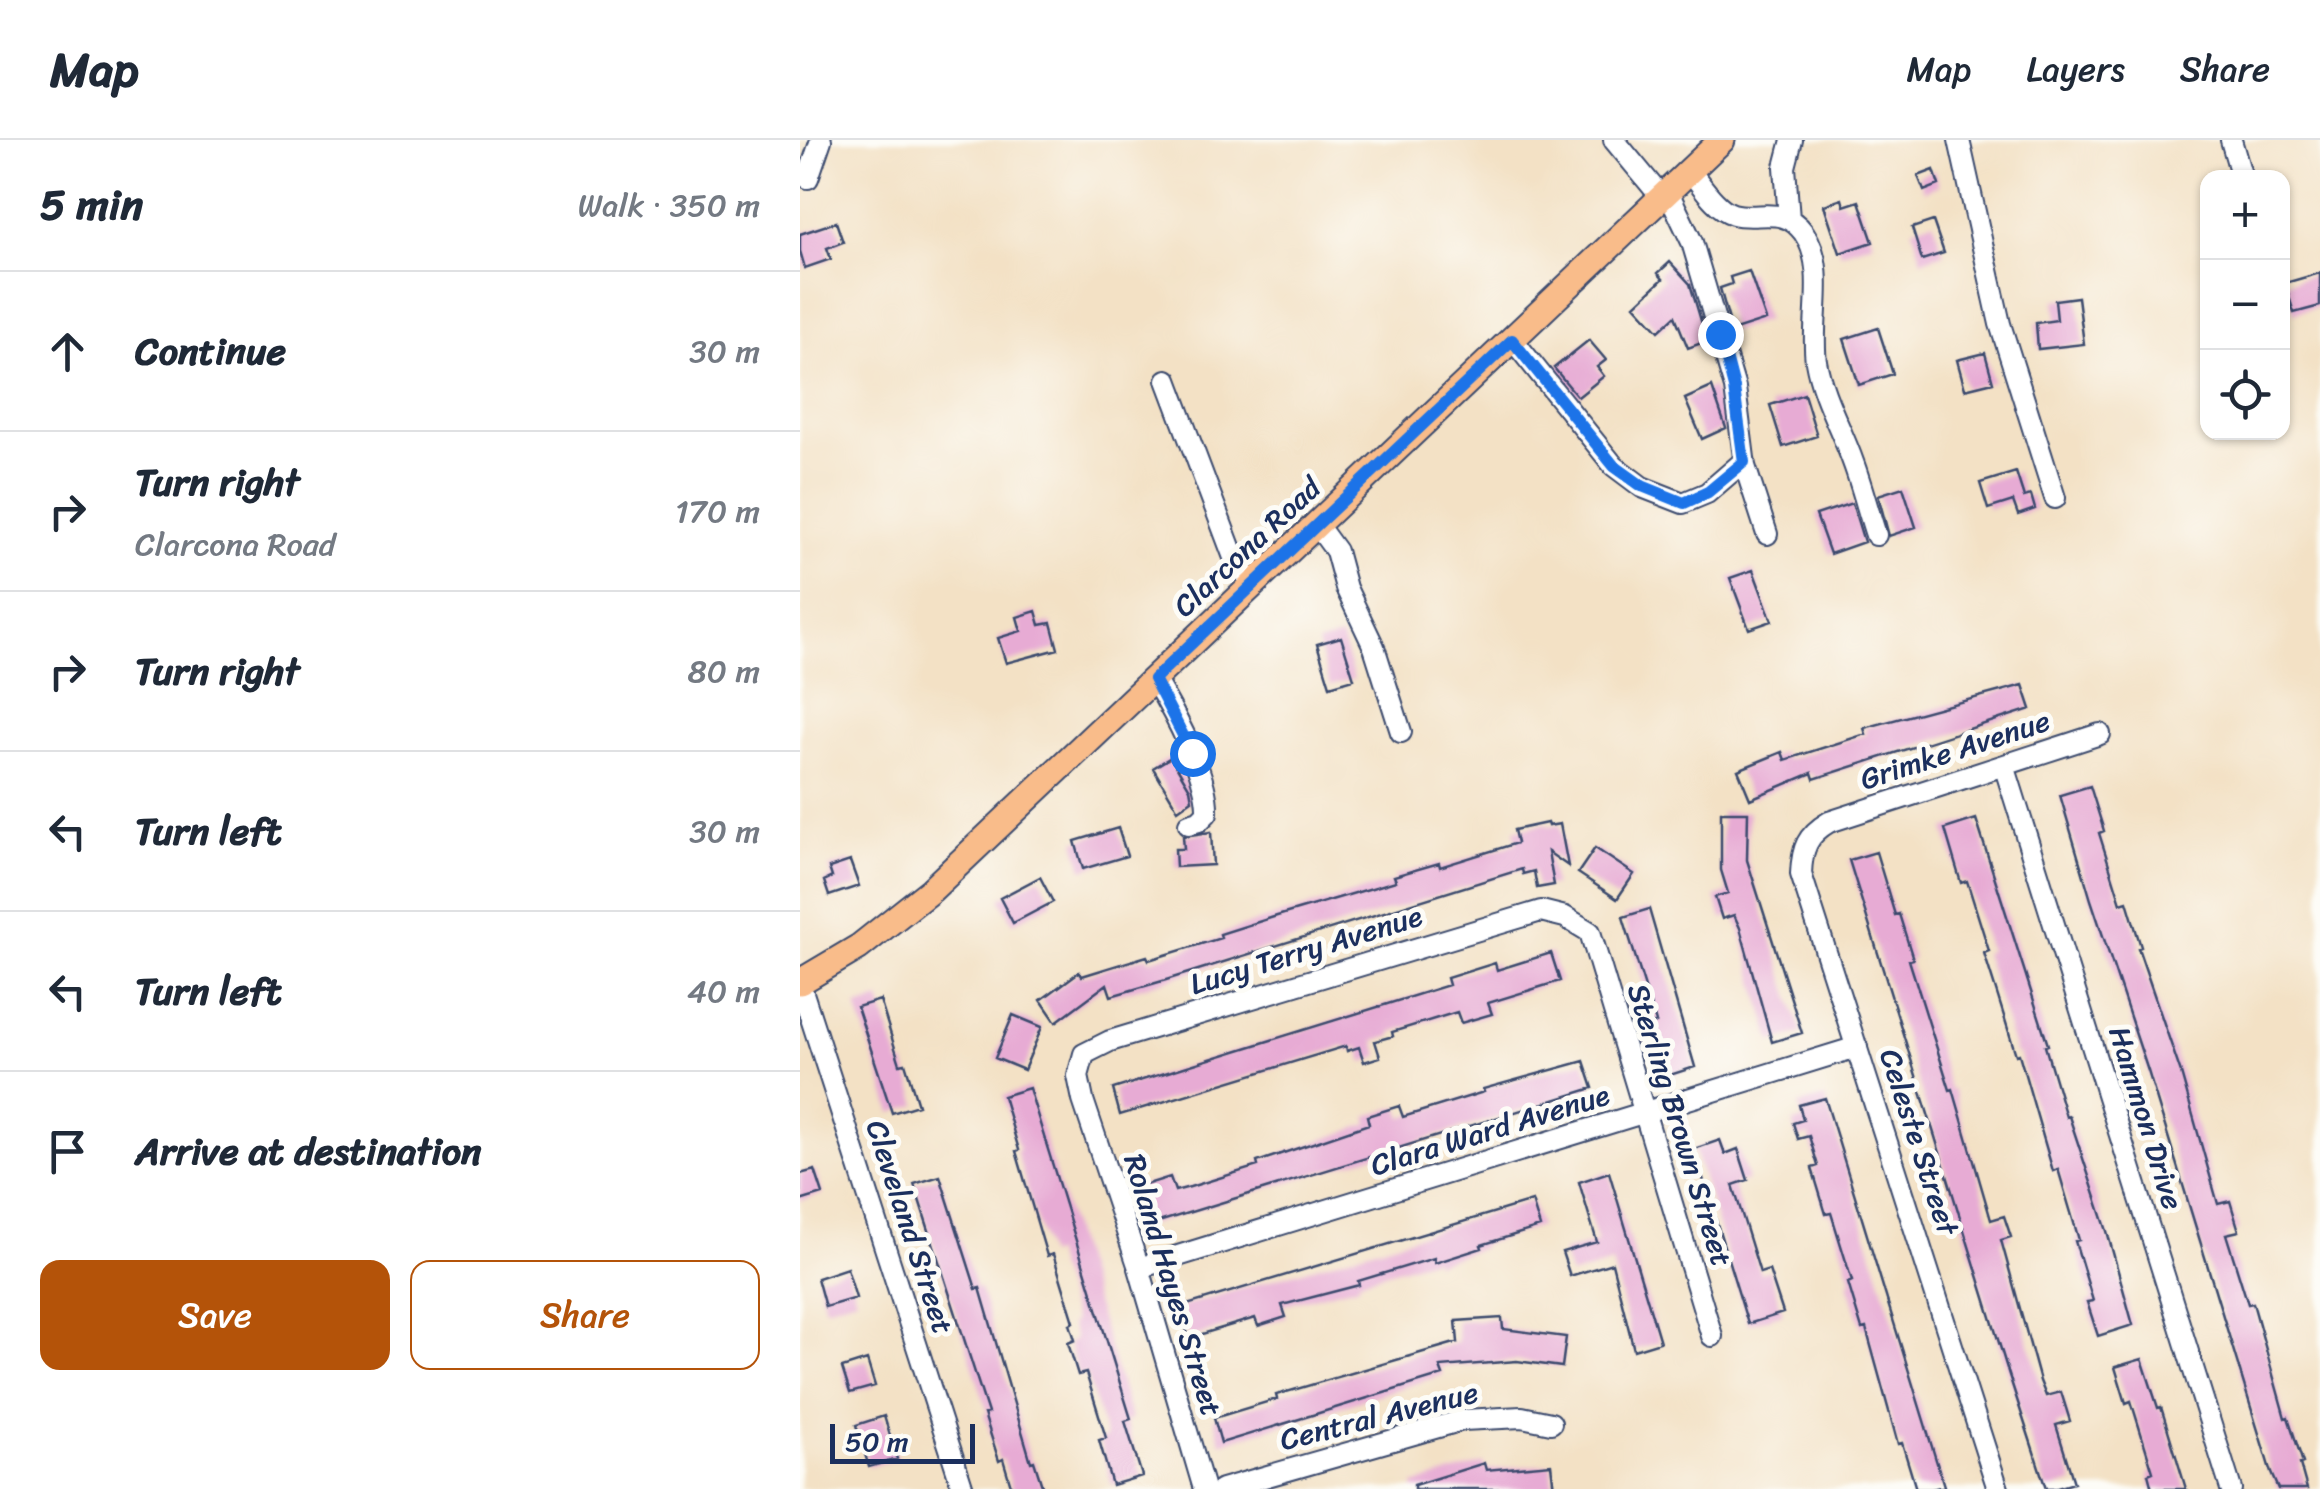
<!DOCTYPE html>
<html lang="en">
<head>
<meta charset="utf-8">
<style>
	:root { --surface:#fff; --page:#f6f6f7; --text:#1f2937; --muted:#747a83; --line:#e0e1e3; --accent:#b45309 }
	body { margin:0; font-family:Sriracha,sans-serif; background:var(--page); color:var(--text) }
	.controls { position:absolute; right:30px; top:30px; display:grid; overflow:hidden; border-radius:20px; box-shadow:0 2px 8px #0004 }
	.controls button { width:90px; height:90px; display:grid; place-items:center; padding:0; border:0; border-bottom:2px solid var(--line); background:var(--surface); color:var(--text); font:50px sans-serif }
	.scale { position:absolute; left:30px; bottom:25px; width:145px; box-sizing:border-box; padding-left:10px; border:5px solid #1b2f5e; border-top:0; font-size:28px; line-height:35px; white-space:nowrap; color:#1b2f5e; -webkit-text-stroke:8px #fdfcf7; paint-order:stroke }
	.stop { position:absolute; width:30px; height:30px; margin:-22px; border:8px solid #1a73e8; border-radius:50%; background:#fff }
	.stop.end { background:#1a73e8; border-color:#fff; box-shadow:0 2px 10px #0008 }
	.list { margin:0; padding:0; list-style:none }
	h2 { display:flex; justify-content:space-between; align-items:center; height:130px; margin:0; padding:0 40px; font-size:42px }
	h2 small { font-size:32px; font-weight:400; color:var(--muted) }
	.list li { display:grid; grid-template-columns:65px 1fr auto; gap:30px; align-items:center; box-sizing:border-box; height:160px; padding:0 40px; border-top:2px solid var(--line) }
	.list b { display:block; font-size:38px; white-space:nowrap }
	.list p { margin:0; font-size:32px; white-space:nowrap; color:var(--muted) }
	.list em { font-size:32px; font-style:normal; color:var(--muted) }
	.actions { display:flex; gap:20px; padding:30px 40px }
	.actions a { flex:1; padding:22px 0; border:2px solid var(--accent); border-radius:20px; text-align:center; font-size:35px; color:var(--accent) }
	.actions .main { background:var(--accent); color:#fff }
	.icon { flex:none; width:55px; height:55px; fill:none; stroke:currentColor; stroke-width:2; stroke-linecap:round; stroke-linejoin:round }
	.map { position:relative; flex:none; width:1520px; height:1349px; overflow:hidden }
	header { display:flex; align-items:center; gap:60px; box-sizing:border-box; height:140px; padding:0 50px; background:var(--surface); border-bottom:2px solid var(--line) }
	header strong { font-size:48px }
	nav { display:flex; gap:55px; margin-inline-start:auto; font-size:35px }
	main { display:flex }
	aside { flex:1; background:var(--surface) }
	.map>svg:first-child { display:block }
</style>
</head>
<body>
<header>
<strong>Map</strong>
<nav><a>Map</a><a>Layers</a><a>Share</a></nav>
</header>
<main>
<aside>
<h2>5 min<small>Walk · 350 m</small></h2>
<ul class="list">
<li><svg class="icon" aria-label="ahead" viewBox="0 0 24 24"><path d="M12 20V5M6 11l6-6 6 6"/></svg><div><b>Continue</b></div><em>30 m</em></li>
<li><svg class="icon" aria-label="right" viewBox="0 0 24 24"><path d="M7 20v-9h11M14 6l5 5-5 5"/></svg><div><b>Turn right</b><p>Clarcona Road</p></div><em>170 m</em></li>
<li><svg class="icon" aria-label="right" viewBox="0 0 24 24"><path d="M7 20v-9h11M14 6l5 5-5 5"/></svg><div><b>Turn right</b></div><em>80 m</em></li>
<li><svg class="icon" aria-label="left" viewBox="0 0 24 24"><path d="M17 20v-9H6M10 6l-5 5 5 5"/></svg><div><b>Turn left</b></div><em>30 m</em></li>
<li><svg class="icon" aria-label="left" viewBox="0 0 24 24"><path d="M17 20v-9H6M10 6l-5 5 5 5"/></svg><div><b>Turn left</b></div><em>40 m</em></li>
<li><svg class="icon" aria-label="arrive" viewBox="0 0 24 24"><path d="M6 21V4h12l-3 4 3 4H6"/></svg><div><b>Arrive at destination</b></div></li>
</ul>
<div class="actions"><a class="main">Save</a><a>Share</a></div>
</aside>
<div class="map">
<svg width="1520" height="1349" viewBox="0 0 1520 1349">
	<rect width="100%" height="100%" fill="#fdfcf7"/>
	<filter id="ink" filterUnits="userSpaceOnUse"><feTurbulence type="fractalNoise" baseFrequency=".01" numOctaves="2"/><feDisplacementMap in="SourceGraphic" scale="20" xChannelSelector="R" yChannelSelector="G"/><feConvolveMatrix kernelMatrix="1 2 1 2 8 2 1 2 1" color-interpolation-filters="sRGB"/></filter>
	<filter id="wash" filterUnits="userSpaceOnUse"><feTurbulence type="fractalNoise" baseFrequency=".0048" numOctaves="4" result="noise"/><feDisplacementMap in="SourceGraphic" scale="40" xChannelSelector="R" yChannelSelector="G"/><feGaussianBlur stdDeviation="2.25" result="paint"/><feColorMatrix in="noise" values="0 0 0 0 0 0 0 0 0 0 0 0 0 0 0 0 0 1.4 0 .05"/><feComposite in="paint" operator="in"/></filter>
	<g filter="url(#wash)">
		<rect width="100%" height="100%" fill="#f3e1c5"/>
		<g id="blocks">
			<path fill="#e7abd4" d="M1134 30 1139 45 1124 51 1118 36Z
				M1042 59 1044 66 1059 61 1073 102 1040 113 1024 65Z
				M1133 81 1144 113 1122 120 1112 88Z
				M36 82 43 102 27 108 31 119 5 128 0 111V94Z
				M870 122 890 144 907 201 888 208 875 176 859 191 835 165 863 139 858 133Z
				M949 131 966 180 932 191 920 148 932 144 930 137Z
				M1520 133V166L1494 173 1485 143Z
				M1278 157 1284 204 1238 209 1236 183 1257 180 1255 160Z
				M1078 188 1093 234 1059 245 1044 199Z
				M789 200 806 220 797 227 804 236 778 257 754 228Z
				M1185 213 1193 242 1165 249 1157 220Z
				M912 247 926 288 902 299 885 259Z
				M1004 254 1017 296 983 307 970 265Z
				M1216 332 1224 357 1231 355 1235 369 1218 375 1213 361 1188 369 1180 343Z
				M1103 347 1116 387 1089 396 1078 355Z
				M1052 363 1064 402 1030 414 1016 375Z
				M953 430 972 481 949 489 930 438Z
				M236 471 240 485 251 483 258 509 206 523 198 498 221 491 217 477Z
				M541 497 554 539 530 546 517 504Z
				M1223 545 1231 569 1014 639 1012 633 950 659 938 630 982 612 985 620 1066 594 1064 588Z
				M371 617 390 649 392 660 378 670 353 628Z
				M1290 646 1304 691 1299 693 1321 763 1327 761 1341 807 1338 808 1381 933 1418 1064 1430 1061 1439 1091 1426 1094 1448 1164 1453 1163 1485 1278 1488 1277 1503 1323 1500 1324 1507 1349H1478L1471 1333 1348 931 1291 760 1260 655Z
				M921 672H948L947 720 1002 893 972 902 940 788 934 775 922 779 915 757 928 753 921 730Z
				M1176 679 1248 905 1245 906 1266 977 1269 976 1307 1091 1333 1185 1298 1196 1287 1162 1293 1161 1275 1101 1279 1100 1258 1029 1253 1031 1219 914 1216 915 1198 857 1184 813 1189 811 1167 741 1161 743 1145 689Z
				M747 683 748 686 760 684 768 726 748 712 754 745 737 748 734 731 723 734 722 729 366 840 311 856 307 844 256 882 241 860 279 832 282 836 347 816 349 820 421 798 420 794 477 776 596 741 594 736 639 723 640 727 717 703 714 690Z
				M318 688 327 716 283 729 275 701Z
				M411 692 413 725 376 727 375 709H384L383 696Z
				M795 708 834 734 817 759 778 733Z
				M1076 712 1095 775 1099 774 1113 819 1109 820 1150 950 1153 949 1191 1080 1204 1076 1211 1097 1201 1100 1240 1241 1246 1256 1261 1252 1270 1281 1256 1285 1274 1343 1254 1349H1246L1209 1235 1049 720Z
				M50 721 59 746 29 756 24 741 32 737 29 728Z
				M240 737 253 762 213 783 200 758Z
				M849 769 895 927 867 936 856 901 839 906 834 890 856 883 823 777Z
				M751 813 760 841 688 863 692 874 661 883 657 872 592 892 593 896 575 901 580 917 564 922 559 907 547 911 546 906 320 975 313 949 649 845 647 838 695 823 697 830Z
				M80 860 100 924 105 923 118 965 92 973 57 867Z
				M213 875 242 887 224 930 195 918Z
				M784 921 793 948 349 1085 338 1047 370 1037 375 1051 390 1047 458 1026 457 1022 569 984 567 976 599 966 603 977 684 952 683 949Z
				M229 948 331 1279 325 1281 342 1336 312 1345 299 1300 306 1298 286 1233 278 1235 268 1203 275 1200 270 1184 274 1182 253 1114 247 1116 216 1011 219 1010 203 956Z
				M1025 958 1144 1346 1132 1349H1116L1102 1303 1098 1304 1066 1188 1062 1189 1048 1143 1052 1141 1031 1073 1026 1074 1012 1028 1018 1026 1009 996 998 999 993 983 1003 980 999 965Z
				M920 1000 925 1014 938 1009 948 1040 933 1045 960 1133 969 1130 983 1173 948 1184 894 1009Z
				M15 1030 23 1054 0 1061V1034Z
				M809 1032 860 1202 834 1210 812 1123 770 1136 762 1112 797 1102 779 1042Z
				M140 1036 176 1149 180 1148 231 1322 234 1321 243 1349H212L203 1319 199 1321 184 1274 188 1273 114 1044Z
				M732 1061 740 1087 681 1105 682 1108 635 1123 634 1118 558 1141 559 1145 482 1165 486 1177 458 1186 455 1178 389 1198 380 1167Z
				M47 1128 56 1158 25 1167 17 1138Z
				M702 1178 703 1189 766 1197 762 1227 717 1221 640 1227 643 1235 421 1303 414 1278 477 1259 476 1255 658 1202 656 1181Z
				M1342 1219 1358 1268 1361 1267 1386 1349H1352L1348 1334 1353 1332 1331 1261 1326 1263 1315 1227Z
				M67 1220 75 1246 50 1253 42 1228Z
				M84 1276 97 1319 69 1327 56 1285Z
				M684 1323 686 1330 751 1324 754 1349H614V1345Z"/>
		</g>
	</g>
	<g filter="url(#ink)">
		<use href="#blocks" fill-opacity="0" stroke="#3b4a6d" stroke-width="2.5"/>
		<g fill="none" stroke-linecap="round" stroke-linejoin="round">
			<g stroke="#3b4a6d" stroke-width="24">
				<path id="minor" d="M814 0 862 58
					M1159 0 1200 184 1255 358
					M1431 0 1442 38
					M890 31C901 44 916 69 933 74 958 81 983 64 1004 93 1028 128 1010 180 1016 221 1022 256 1041 288 1053 322 1062 346 1068 371 1076 395
					M8 38 21 0
					M868 52 892 102 919 194 935 248 945 326 967 394
					M989 79 985 27 992 0
					M713 200 814 326 842 347 883 363 907 353 944 321
					M367 240 433 415 453 445
					M517 385 536 411 546 448 574 507 601 592
					M354 539C373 571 409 636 407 673L399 681 389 684
					M1204 625 1431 1349
					M0 844 163 1349
					M339 1128 1057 907
					M404 1349 339 1128 283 960 278 936 284 914 310 901 741 771 765 777 790 792 912 1196
					M422 1349 663 1280 722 1277 751 1283
					M1198 1349 1001 734C1002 708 1007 695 1029 682L1300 594"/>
			</g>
			<g stroke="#3b4a6d" stroke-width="29">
				<path id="major" d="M0 842 59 807 131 750 922 0"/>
			</g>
			<use href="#minor" stroke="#fff" stroke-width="20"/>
			<use href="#major" stroke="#f9bc8a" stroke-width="25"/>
		</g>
	</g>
	<g fill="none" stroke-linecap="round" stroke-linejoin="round" filter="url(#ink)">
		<path stroke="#1a73e8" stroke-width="12" d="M392 613 354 539 712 200 814 326 842 346 884 363 908 352 944 322 934 248 920 194"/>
	</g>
	<g text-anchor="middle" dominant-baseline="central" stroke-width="10" stroke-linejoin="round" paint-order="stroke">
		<g font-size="30" fill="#1b2f5e" stroke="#fdfcf7">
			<text transform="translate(447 407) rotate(-43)">Clarcona Road</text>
			<text transform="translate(1155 610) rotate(-18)">Grimke Avenue</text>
			<text transform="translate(506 810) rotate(-17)">Lucy Terry Avenue</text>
			<text transform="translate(1346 978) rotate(73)">Hammon Drive</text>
			<text transform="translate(880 985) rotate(73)">Sterling Brown Street</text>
			<text transform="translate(690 990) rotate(-17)">Clara Ward Avenue</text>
			<text transform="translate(1119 1002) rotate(72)">Celeste Street</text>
			<text transform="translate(110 1087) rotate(72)">Cleveland Street</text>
			<text transform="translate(373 1145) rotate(73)">Roland Hayes Street</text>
			<text transform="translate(579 1276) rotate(-14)">Central Avenue</text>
		</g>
	</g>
</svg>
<div class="controls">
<button>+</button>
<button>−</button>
<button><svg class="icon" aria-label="locate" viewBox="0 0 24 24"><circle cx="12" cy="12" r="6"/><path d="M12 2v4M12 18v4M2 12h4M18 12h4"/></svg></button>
</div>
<div class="scale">50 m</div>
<div class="stop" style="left:392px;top:613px"></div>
<div class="stop end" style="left:920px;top:194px"></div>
</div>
</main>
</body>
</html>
